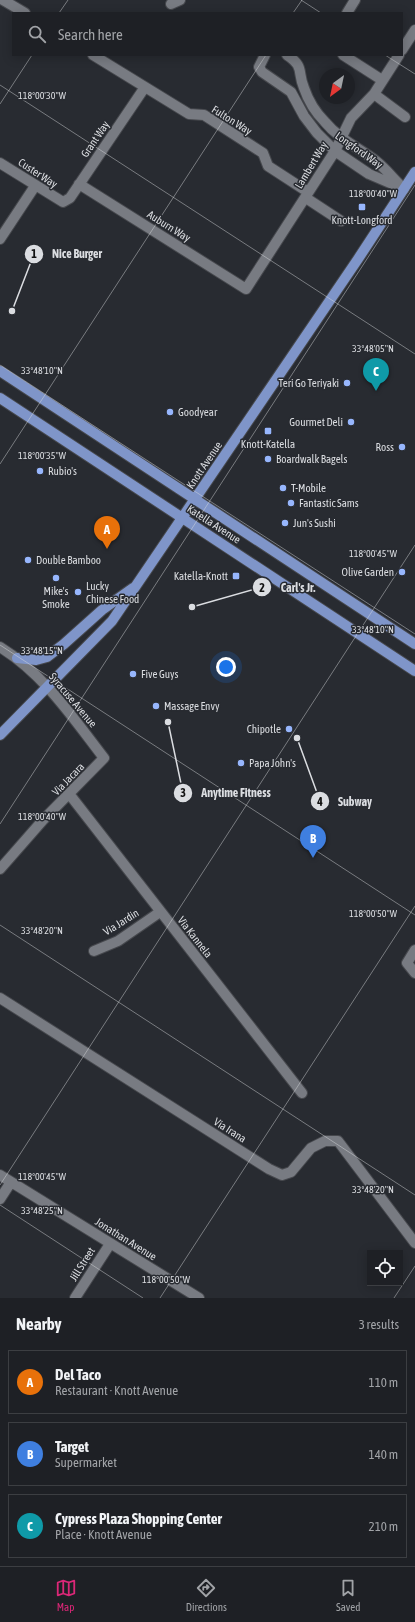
<!DOCTYPE html>
<html lang="en">
<head>
<meta charset="utf-8">
<style>
	:root { --surface:#1e2025; --page:#26282d; --text:#f1f3f6; --muted:#a1a3a7; --line:#3c3e42; --accent:#db2777 }
	body { margin:0; font-family:"Asap Condensed",sans-serif; background:var(--page); color:var(--text) }
	.controls { position:absolute; right:12px; bottom:12px; display:grid; overflow:hidden; border-radius:0px; box-shadow:0 2px 10px #0003 }
	.controls button { width:36px; height:36px; display:grid; place-items:center; padding:0; border:0; border-bottom:1px solid var(--line); background:var(--surface); color:var(--text); font:20px sans-serif }
	.compass { position:absolute; left:319px; top:68px; width:36px; height:36px; border-radius:50%; background:var(--surface); box-shadow:0 2px 10px #0003; rotate:213deg }
	.you { position:absolute; left:226px; top:667px; width:14px; height:14px; margin:-10px; border:3px solid #fff; border-radius:50%; background:#1a73e8; box-shadow:0 0 0 6px #1a73e833 }
	.badge { display:grid; place-items:center; width:26px; height:26px; border-radius:50%; background:var(--accent); color:#fff; font-size:13px; font-weight:700 }
	.pin { position:absolute; translate:-50% -33px; filter:drop-shadow(0 1px 2px #0008) }
	.pin::after { content:''; position:absolute; top:21px; width:14px; height:12px; background:inherit; clip-path:polygon(0 0,100% 0,50% 100%) }
	.list { margin:0; padding:0; list-style:none }
	h2 { display:flex; justify-content:space-between; align-items:center; height:52px; margin:0; padding:0 16px; font-size:17px }
	h2 small { font-size:13px; font-weight:400; color:var(--muted) }
	.list li { display:grid; grid-template-columns:26px 1fr auto; gap:12px; align-items:center; box-sizing:border-box; height:64px; margin:0 8px 8px; padding:0 8px; border:1px solid var(--line); border-radius:0px }
	.list b { display:block; font-size:15px; white-space:nowrap }
	.list p { margin:0; font-size:13px; white-space:nowrap; color:var(--muted) }
	.list em { font-size:13px; font-style:normal; color:var(--muted) }
	.icon { flex:none; width:22px; height:22px; fill:none; stroke:currentColor; stroke-width:2; stroke-linecap:round; stroke-linejoin:round }
	.map { position:relative; flex:none; width:415px; height:1298px; overflow:hidden }
	.search { position:absolute; background:var(--surface); box-shadow:0 2px 10px #0003; left:12px; right:12px; top:12px; height:44px; display:flex; align-items:center; gap:10px; box-sizing:border-box; padding:0 14px; border-radius:0px; color:var(--muted); font-size:15px }
	.sheet { height:268px; background:var(--surface) }
	nav { display:flex; justify-content:space-around; align-items:center; box-sizing:border-box; height:56px; border-top:1px solid var(--line); background:var(--surface); font-size:11px; color:var(--muted) }
	nav a { display:grid; justify-items:center; gap:2px }
	nav .on { color:var(--accent) }
	.map>svg:first-child { display:block }
</style>
</head>
<body>
<div class="map">
<svg width="415" height="1298" viewBox="0 0 415 1298">
	<rect width="100%" height="100%" fill="#282b31"/>
	<g fill="none" stroke-linecap="round" stroke-linejoin="round">
		<g stroke="#46484d" stroke-width="12">
			<path id="minor" d="M3 0 25 13
				M171 4 180 0
				M347 13 355 0
				M402 50 415 30
				M93 55 189 114 204 115 263 153 268 166 308 192
				M265 55 259 67 262 72 291 92 304 116 317 133 335 151 369 174 404 189
				M287 55C305 67 297 72 304 88 308 100 316 113 325 122 339 139 359 148 376 161 385 168 392 177 400 185
				M343 55 382 80
				M374 94 405 117
				M0 163 63 202 70 198 145 87
				M79 184 246 289 335 151 351 118 374 94 399 55
				M306 198 341 221
				M0 239 35 186
				M0 647C44 674 73 718 104 758L43 820 0 869
				M70 795 302 1093
				M415 950 407 963 415 973
				M94 951 118 941 160 912
				M0 998 269 1169 282 1175 291 1172 311 1148 325 1141H338L415 1243
				M0 1175 199 1298
				M0 1199 11 1182
				M75 1298 110 1244"/>
		</g>
		<g stroke="#46484d" stroke-width="12">
			<path id="major" d="M0 371 415 644
				M0 398 415 671
				M17 658 36 660 47 657 64 644 102 610 133 588
				M0 735 112 621 358 259 415 172"/>
		</g>
		<use href="#minor" stroke="#787b82" stroke-width="10"/>
		<use href="#major" stroke="#7f95c9" stroke-width="10"/>
	</g>
	<path fill="none" stroke="#dbdde1" stroke-width="1" stroke-opacity="0.45" d="M301 0 321 13M59 13 68 0M293 13 302 0M385 55 415 74M0 85 415 354M0 104 32 55M0 365 415 634M0 464 266 55M0 645 415 915M0 824 415 185M0 925 415 1195M0 1185 415 545M0 1205 143 1298M160 1298 415 906M394 1298 415 1266"/>
	<g fill="#97b6fd" stroke="#282b31" stroke-width="1.5">
		<rect x="358" y="203" width="8" height="8" rx="2"/>
		<circle cx="347" cy="383" r="4"/>
		<circle cx="170" cy="412" r="4"/>
		<circle cx="351" cy="422" r="4"/>
		<rect x="264" y="427" width="8" height="8" rx="2"/>
		<circle cx="402" cy="447" r="4"/>
		<circle cx="268" cy="459" r="4"/>
		<circle cx="40" cy="471" r="4"/>
		<circle cx="283" cy="488" r="4"/>
		<circle cx="291" cy="503" r="4"/>
		<circle cx="285" cy="523" r="4"/>
		<circle cx="28" cy="560" r="4"/>
		<circle cx="402" cy="572" r="4"/>
		<rect x="232" y="572" width="8" height="8" rx="2"/>
		<circle cx="56" cy="578" r="4"/>
		<circle cx="78" cy="592" r="4"/>
		<circle cx="133" cy="674" r="4"/>
		<circle cx="156" cy="706" r="4"/>
		<circle cx="289" cy="729" r="4"/>
		<circle cx="241" cy="763" r="4"/>
	</g>
	<g text-anchor="middle" dominant-baseline="central" stroke-width="3" stroke-linejoin="round" paint-order="stroke">
		<g font-size="11" fill="#dbdde1" stroke="#282b31">
			<text transform="translate(232 120) rotate(32)">Fulton Way</text>
			<text transform="translate(95 139) rotate(-56)">Grant Way</text>
			<text transform="translate(359 150) rotate(35)">Longford Way</text>
			<text transform="translate(311 165) rotate(-59)">Lambert Way</text>
			<text transform="translate(38 173) rotate(33)">Custer Way</text>
			<text transform="translate(169 226) rotate(32)">Auburn Way</text>
			<text transform="translate(204 465) rotate(-56)">Knott Avenue</text>
			<text transform="translate(214 524) rotate(33)">Katella Avenue</text>
			<text transform="translate(73 700) rotate(50)">Syracuse Avenue</text>
			<text transform="translate(68 779) rotate(-46)">Via Jacara</text>
			<text transform="translate(121 922) rotate(-32)">Via Jardin</text>
			<text transform="translate(195 937) rotate(52)">Via Kannela</text>
			<text transform="translate(230 1130) rotate(32)">Via Irana</text>
			<text transform="translate(126 1239) rotate(32)">Jonathan Avenue</text>
			<text transform="translate(82 1264) rotate(-58)">Jill Street</text>
		</g>
		<g font-size="11" fill="#dbdde1" stroke="#282b31" text-anchor="start">
			<text x="362" y="220" text-anchor="middle">Knott-Longford</text>
			<text x="339" y="383" text-anchor="end">Teri Go Teriyaki</text>
			<text x="178" y="412">Goodyear</text>
			<text x="343" y="422" text-anchor="end">Gourmet Deli</text>
			<text x="268" y="444" text-anchor="middle">Knott-Katella</text>
			<text x="394" y="447" text-anchor="end">Ross</text>
			<text x="276" y="459">Boardwalk Bagels</text>
			<text x="48" y="471">Rubio's</text>
			<text x="291" y="488">T-Mobile</text>
			<text x="299" y="503">Fantastic Sams</text>
			<text x="293" y="523">Jun's Sushi</text>
			<text x="36" y="560">Double Bamboo</text>
			<text x="394" y="572" text-anchor="end">Olive Garden</text>
			<text x="228" y="576" text-anchor="end">Katella-Knott</text>
			<text x="86" y="586">Lucky<tspan x="86" dy="13">Chinese Food</tspan></text>
			<text x="56" y="591" text-anchor="middle">Mike's<tspan x="56" dy="13">Smoke</tspan></text>
			<text x="141" y="674">Five Guys</text>
			<text x="164" y="706">Massage Envy</text>
			<text x="281" y="729" text-anchor="end">Chipotle</text>
			<text x="249" y="763">Papa John's</text>
		</g>
	</g>
	<g font-size="10" text-anchor="middle" fill="#dbdde1" stroke="#282b31" stroke-width="3" stroke-linejoin="round" paint-order="stroke">
		<text x="42" y="99">118°00'30"W</text>
		<text x="373" y="197">118°00'40"W</text>
		<text x="373" y="352">33°48'05"N</text>
		<text x="42" y="374">33°48'10"N</text>
		<text x="42" y="459">118°00'35"W</text>
		<text x="373" y="557">118°00'45"W</text>
		<text x="373" y="633">33°48'10"N</text>
		<text x="42" y="654">33°48'15"N</text>
		<text x="42" y="820">118°00'40"W</text>
		<text x="373" y="917">118°00'50"W</text>
		<text x="42" y="934">33°48'20"N</text>
		<text x="42" y="1180">118°00'45"W</text>
		<text x="373" y="1193">33°48'20"N</text>
		<text x="42" y="1214">33°48'25"N</text>
		<text x="166" y="1283">118°00'50"W</text>
	</g>
	<path fill="none" stroke="#dbdde1" stroke-width="1.5" d="M12 311L34 254M192 607L262 587M168 722L183 793M297 738L320 801"/>
	<g fill="#dbdde1" stroke="#282b31" stroke-width="1.5">
		<circle cx="12" cy="311" r="4"/>
		<circle cx="192" cy="607" r="4"/>
		<circle cx="168" cy="722" r="4"/>
		<circle cx="297" cy="738" r="4"/>
		<circle cx="34" cy="254" r="10"/>
		<circle cx="262" cy="587" r="10"/>
		<circle cx="183" cy="793" r="10"/>
		<circle cx="320" cy="801" r="10"/>
	</g>
	<g font-size="12" text-anchor="middle" font-weight="bold" fill="#111">
		<text x="34" y="258">1</text>
		<text x="262" y="592">2</text>
		<text x="183" y="797">3</text>
		<text x="320" y="806">4</text>
	</g>
	<g font-size="12" text-anchor="middle" font-weight="bold" fill="#dbdde1" stroke="#282b31" stroke-width="3" stroke-linejoin="round" paint-order="stroke">
		<text x="77" y="258">Nice Burger</text>
		<text x="298" y="592">Carl's Jr.</text>
		<text x="236" y="797">Anytime Fitness</text>
		<text x="355" y="806">Subway</text>
	</g>
</svg>
<div class="controls">
<button><svg class="icon" aria-label="locate" viewBox="0 0 24 24"><circle cx="12" cy="12" r="6"/><path d="M12 2v4M12 18v4M2 12h4M18 12h4"/></svg></button>
</div>
<svg class="compass" viewBox="-18 -18 36 36"><path d="M0-13l5 13h-10z" fill="#e53935"/><path d="M0 13l5-13h-10z" fill="#a1a3a7"/></svg>
<div class="you"></div>
<div class="pin badge" style="left:107px;top:549px;background:#e8710a">A</div>
<div class="pin badge" style="left:313px;top:858px;background:#3f7fe0">B</div>
<div class="pin badge" style="left:376px;top:391px;background:#0f9aa8">C</div>
<div class="search"><svg class="icon" aria-label="search" viewBox="0 0 24 24"><circle cx="10" cy="10" r="6"/><path d="M15 15l6 6"/></svg>Search here</div>
</div>
<section class="sheet">
<h2>Nearby<small>3 results</small></h2>
<ul class="list">
<li><span class="badge" style="background:#e8710a">A</span><div><b>Del Taco</b><p>Restaurant · Knott Avenue</p></div><em>110 m</em></li>
<li><span class="badge" style="background:#3f7fe0">B</span><div><b>Target</b><p>Supermarket</p></div><em>140 m</em></li>
<li><span class="badge" style="background:#0f9aa8">C</span><div><b>Cypress Plaza Shopping Center</b><p>Place · Knott Avenue</p></div><em>210 m</em></li>
</ul>
</section>
<nav>
<a class="on"><svg class="icon" aria-label="map" viewBox="0 0 24 24"><path d="M3 6l6-2 6 2 6-2v14l-6 2-6-2-6 2zM9 4v14M15 6v14"/></svg>Map</a>
<a><svg class="icon" aria-label="directions" viewBox="0 0 24 24"><path d="M12 3l9 9-9 9-9-9zM9 14v-3h6M13 9l2 2-2 2"/></svg>Directions</a>
<a><svg class="icon" aria-label="saved" viewBox="0 0 24 24"><path d="M7 4h10v16l-5-4-5 4z"/></svg>Saved</a>
</nav>
</body>
</html>
